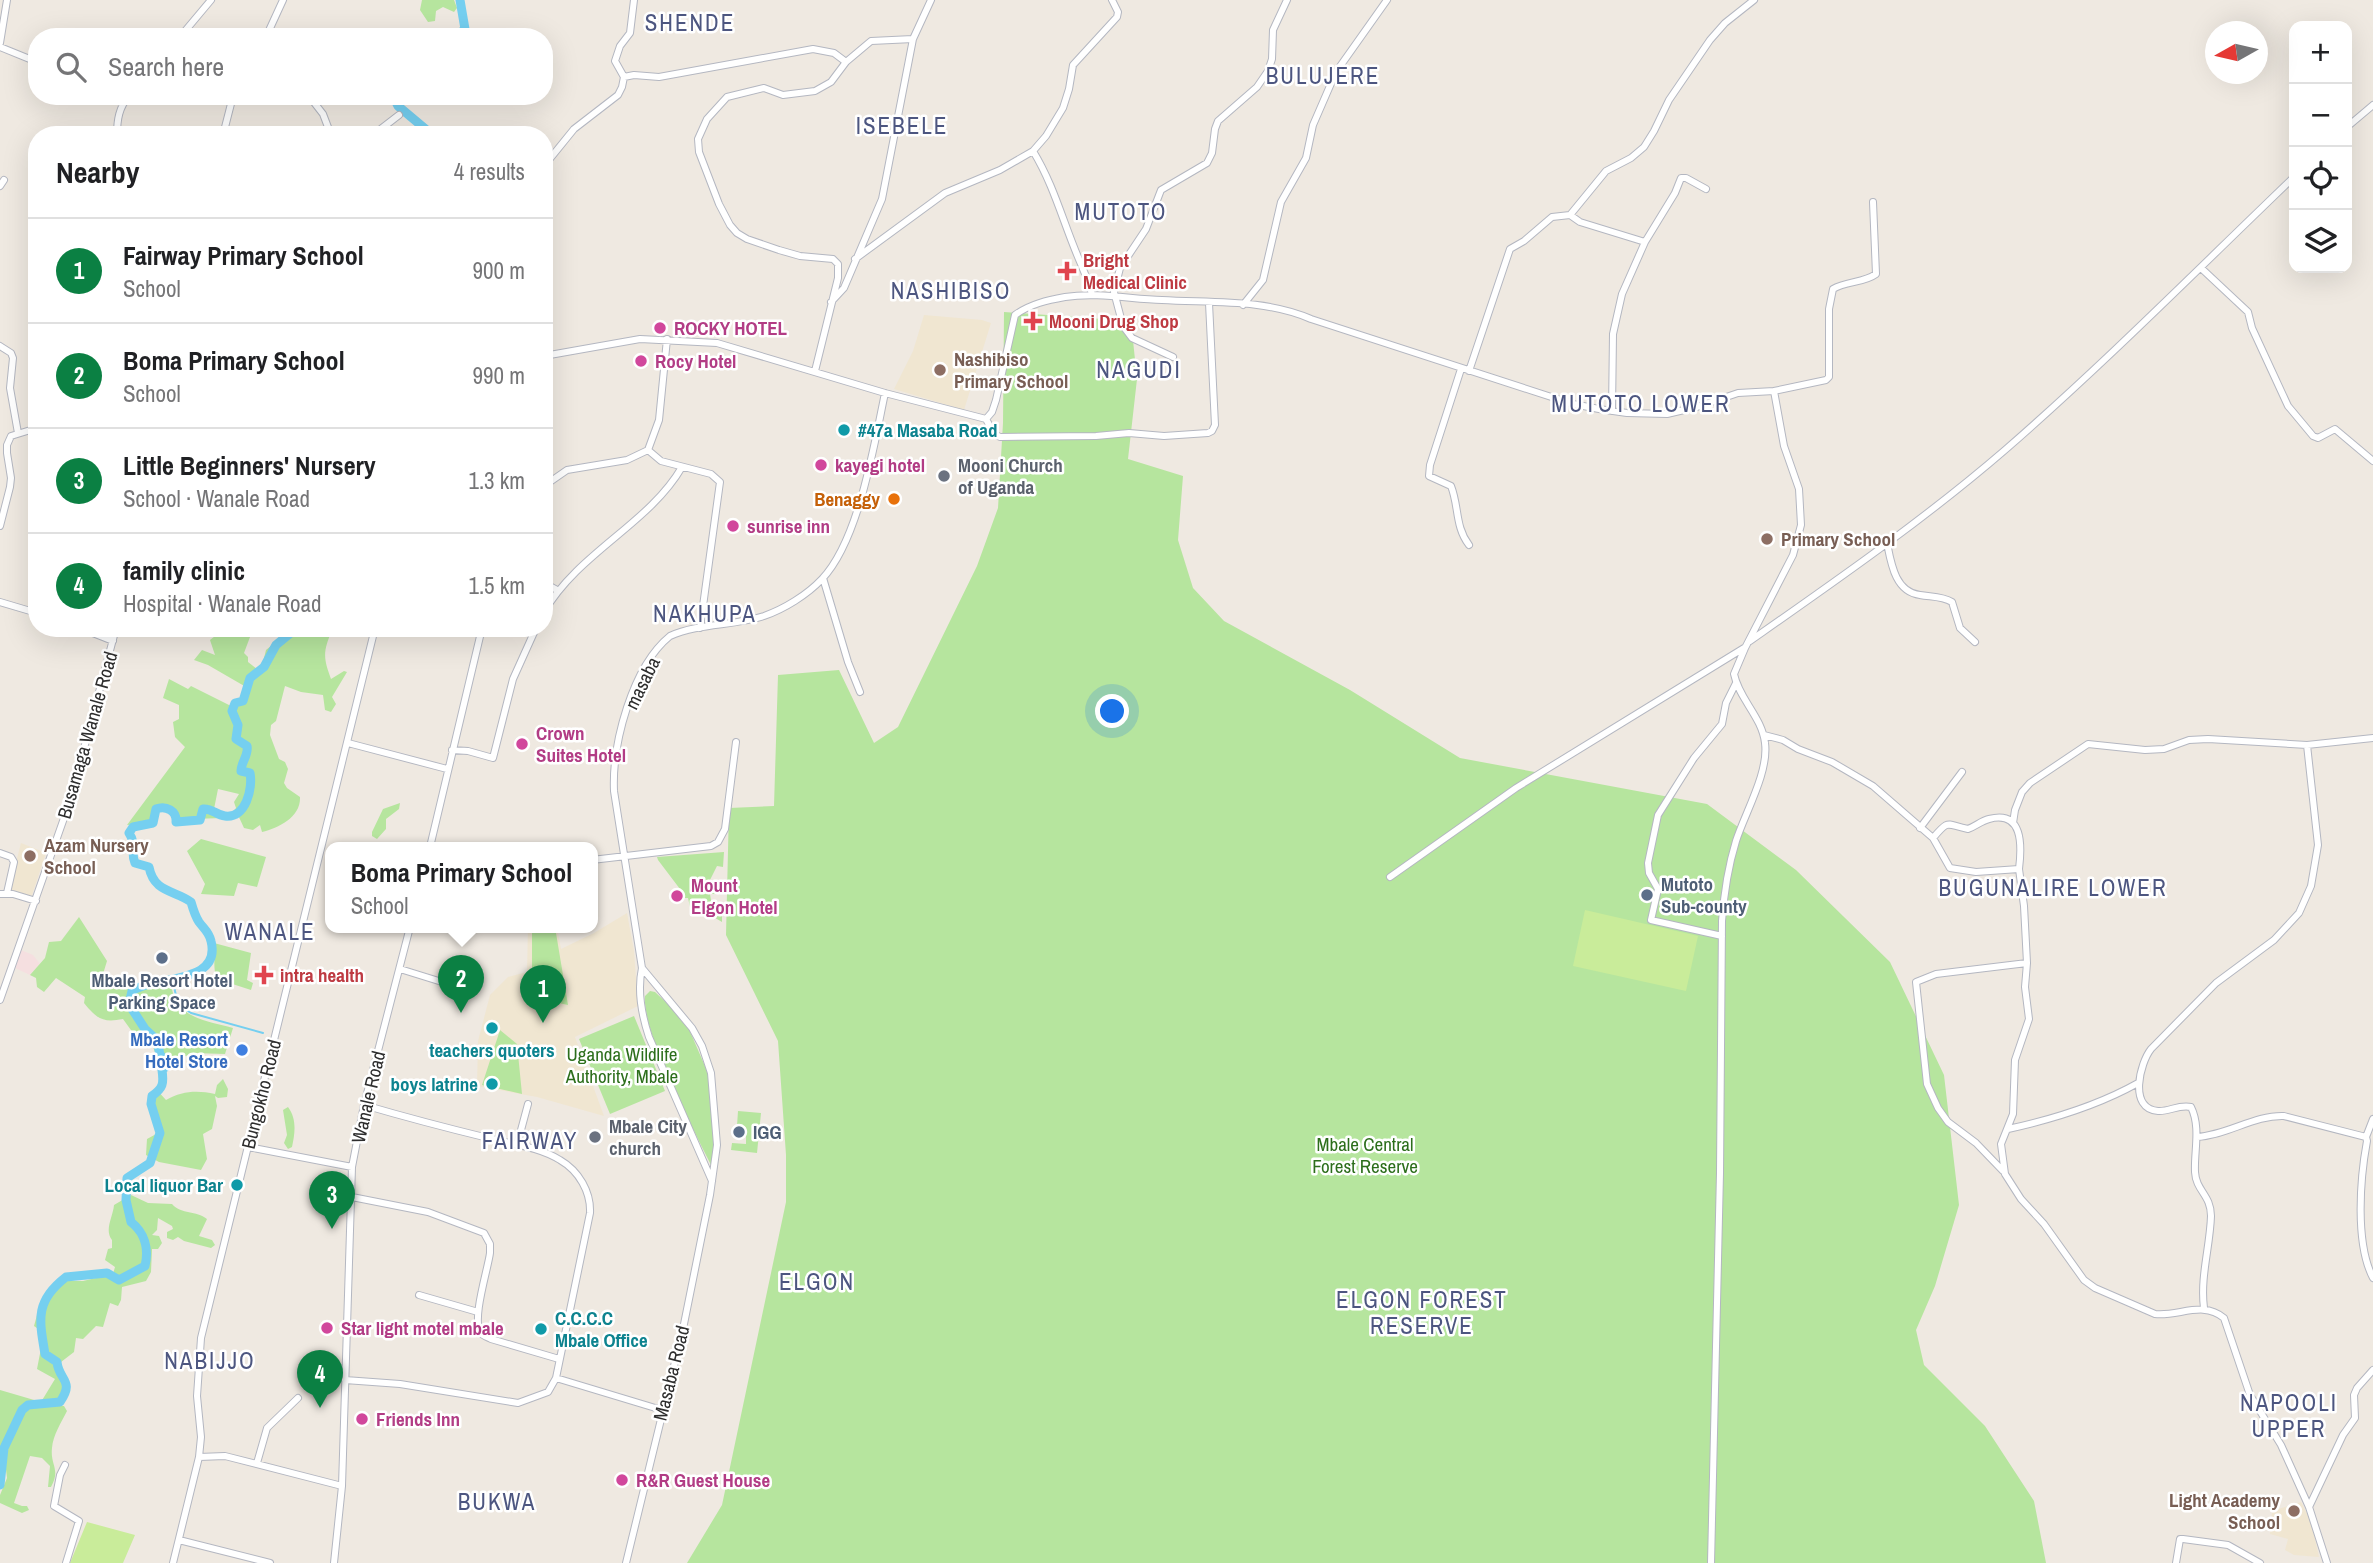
<!DOCTYPE html>
<html lang="en">
<head>
<meta charset="utf-8">
<style>
	:root { --surface:#fff; --page:#f6f6f6; --text:#202124; --muted:#757577; --line:#e0e0e0; --accent:#0b8043 }
	body { margin:0; font-family:"Archivo Narrow",sans-serif; background:var(--page); color:var(--text) }
	.controls { position:absolute; right:21px; top:21px; display:grid; overflow:hidden; border-radius:14px; box-shadow:0 7px 28px #0002 }
	.controls button { width:63px; height:63px; display:grid; place-items:center; padding:0; border:0; border-bottom:2px solid var(--line); background:var(--surface); color:var(--text); font:35px sans-serif }
	.compass { position:absolute; left:2205px; top:21px; width:63px; height:63px; border-radius:50%; background:var(--surface); box-shadow:0 7px 28px #0002; rotate:262deg }
	.you { position:absolute; left:1113px; top:712px; width:24px; height:24px; margin:-18px; border:5px solid #fff; border-radius:50%; background:#1a73e8; box-shadow:0 0 0 10px #1a73e833 }
	.badge { display:grid; place-items:center; width:46px; height:46px; border-radius:50%; background:var(--accent); color:#fff; font-size:23px; font-weight:700 }
	.pin { position:absolute; translate:-50% -58px; filter:drop-shadow(0 2px 4px #0008) }
	.pin::after { content:''; position:absolute; top:37px; width:24px; height:21px; background:inherit; clip-path:polygon(0 0,100% 0,50% 100%) }
	.popup { position:absolute; left:325px; top:842px; width:273px; height:91px; box-sizing:border-box; display:grid; place-content:center; border-radius:14px; background:var(--surface); filter:drop-shadow(0 2px 5px #0005); font-size:23px; white-space:nowrap; color:var(--muted) }
	.popup b { font-size:26px; color:var(--text) }
	.popup::after { content:''; position:absolute; left:50%; top:100%; margin-left:-14px; border:14px solid transparent; border-top-color:var(--surface) }
	.list { margin:0; padding:0; list-style:none }
	h2 { display:flex; justify-content:space-between; align-items:center; height:91px; margin:0; padding:0 28px; font-size:30px }
	h2 small { font-size:23px; font-weight:400; color:var(--muted) }
	.list li { display:grid; grid-template-columns:46px 1fr auto; gap:21px; align-items:center; box-sizing:border-box; height:105px; padding:0 28px; border-top:2px solid var(--line) }
	.list b { display:block; font-size:26px; white-space:nowrap }
	.list p { margin:0; font-size:23px; white-space:nowrap; color:var(--muted) }
	.list em { font-size:23px; font-style:normal; color:var(--muted) }
	.icon { flex:none; width:38px; height:38px; fill:none; stroke:currentColor; stroke-width:2; stroke-linecap:round; stroke-linejoin:round }
	.map { position:relative; flex:none; width:2373px; height:1563px; overflow:hidden }
	.search { position:absolute; background:var(--surface); box-shadow:0 7px 28px #0002; left:28px; top:28px; width:525px; height:77px; display:flex; align-items:center; gap:18px; box-sizing:border-box; padding:0 24px; border-radius:28px; color:var(--muted); font-size:26px }
	.panel { position:absolute; background:var(--surface); box-shadow:0 7px 28px #0002; left:28px; top:126px; width:525px; height:511px; border-radius:28px }
	.map>svg:first-child { display:block }
</style>
</head>
<body>
<div class="map">
<svg width="2373" height="1563" viewBox="0 0 2373 1563">
	<rect width="100%" height="100%" fill="#efe9e1"/>
	<path fill="#f0e6d1" d="M924 315 982 320 991 323 964 410 894 389 913 351Z
		M21 843 46 853 31 898 9 890Z
		M627 913 634 951 638 1006 575 1037 604 1116 537 1097 477 1086 478 1041 490 995 508 977 527 972 528 927H557L561 949 594 933Z
		M2301 1502 2311 1521 2319 1557 2294 1555 2285 1550 2288 1539 2270 1534 2272 1511Z"/>
	<path fill="#f5dfe0" d="M21 950 33 955 40 964 30 975 15 968Z"/>
	<path fill="#b6e59e" fill-rule="evenodd" d="M422 0H454L457 8 454 12 443 7 436 11 435 21 428 22 420 10Z
		M1004 312 1131 321 1137 379 1128 459 1183 476 1178 540 1193 588 1224 621 1350 690 1460 758 1707 804 1796 870 1890 962 1944 1075 1959 1205 1935 1286 1916 1330 1924 1365 1985 1426 2034 1501 2046 1563H687L722 1505 786 1202V1155L778 1041 726 935 729 808 774 806 778 675 839 670 874 743 898 727 977 566 998 508 1003 423Z
		M274 628H352L350 637 332 630C323 652 323 657 331 679L344 671 347 672 332 697 336 704 331 712 325 710 323 695 301 692 285 686 276 721 271 725 270 735 279 759 285 762 288 769 284 783 287 788 300 797C301 817 279 828 262 832L260 825 253 830 244 828 238 815C218 821 197 816 176 822 177 813 170 810 162 807L156 809 153 823 127 825 185 747 175 737 173 722 179 719V705L163 698 169 679 188 689 191 686 233 707 235 703 241 700 246 687 208 665 194 660 202 650 215 655 210 640C223 629 235 631 250 637L244 653 248 657V662L257 669 263 662 266 650 283 636ZM218 789 239 794 234 802 236 808 230 815 221 814 214 809Z
		M400 803 399 809 386 819V829L377 839 372 836V832L383 809Z
		M201 839 266 857 257 887 238 883 234 896 201 894 205 884 187 851Z
		M724 852 723 867 717 866 709 882 712 888H716L715 894H710L712 907 722 909V922L712 916H692L688 898H684L683 893 658 860 657 857Z
		M79 917 107 961 103 974 132 991 171 981C173 1018 204 1020 233 1028L225 1054 193 1053 169 1063H159L150 1039 149 1044H141L123 1019C103 1023 97 1019 84 1003L85 997 56 978 44 992 37 987 36 978 30 975 45 958 49 942 61 941Z
		M532 927H555L568 1005 540 999 532 973Z
		M214 943 251 953 247 980 253 983 251 990 217 979C212 967 216 956 214 943Z
		M650 991 655 992 685 1020 708 1073 714 1142 712 1167C694 1130 642 1034 645 996Z
		M634 1016 665 1091 610 1114 579 1039Z
		M500 1030 517 1044 522 1094 482 1085Z
		M223 1079 228 1089 227 1097 218 1098 215 1096 217 1106 212 1129 203 1134 207 1159 201 1170 159 1162 146 1155 147 1139 158 1133 157 1111 148 1098 156 1089 166 1100C182 1091 197 1090 215 1094L217 1085Z
		M288 1107C297 1119 295 1133 292 1147L288 1149 284 1143 287 1135 283 1110Z
		M738 1111 761 1113 757 1153 731 1150 732 1143 746 1144V1127L737 1126Z
		M131 1195 148 1203 172 1204C182 1215 196 1210 207 1219L199 1236 212 1240 215 1245 211 1248 184 1241 178 1237 173 1240 167 1238V1232L173 1229 172 1226 158 1218 157 1230 152 1235 159 1236 162 1243 158 1249H152L151 1272 146 1281 122 1287 121 1300 118 1306 110 1303 103 1327 96 1326 83 1339 76 1338 74 1352 61 1362 60 1369C69 1380 71 1387 65 1400L50 1405 64 1406 67 1411C61 1423 53 1435 52 1448 50 1465 61 1469 51 1487H48L50 1466 42 1458 30 1456 14 1503 22 1506H27L29 1510 22 1513 0 1503V1495L7 1478 5 1461 0 1448V1390L41 1402 55 1379 37 1369 44 1333 34 1326 40 1304 51 1288 64 1281H83L113 1274 115 1267 105 1260 108 1249 112 1248V1240C104 1230 113 1217 114 1205Z"/>
	<path fill="#c9ec9a" d="M1585 910 1698 936 1686 991 1573 966Z
		M87 1522 135 1535 123 1563H70Z"/>
	<g fill="none" stroke-linecap="round" stroke-linejoin="round">
		<path stroke="#75cff0" stroke-width="2" d="M173 982 177 1000 180 1005
			M183 1008 191 1013 263 1033"/>
		<path stroke="#75cff0" stroke-width="9" d="M455 37 465 29 460 0
			M393 96 398 106 429 132 454 135
			M0 1485 4 1448 22 1410 28 1405 60 1402C75 1380 59 1381 57 1362L45 1354C39 1319 35 1301 66 1277L107 1273 119 1280 145 1266C149 1249 145 1233 131 1222L126 1200 127 1178 150 1163 160 1133 151 1104 152 1096C163 1088 164 1084 162 1070L170 1063 160 1055 157 1040 145 1029 132 1009 130 1000 132 991C155 975 222 985 211 941 209 932 204 929 199 922 195 916 193 909 191 902 175 890 154 893 149 867L135 863C130 851 137 845 129 833L133 827 153 823 156 809C166 805 177 811 176 822L200 820 203 809C212 808 216 815 225 816 246 819 253 788 250 773L241 771C241 762 249 755 247 746L236 739 238 725 232 711 235 703 243 701 250 678 264 667 276 645 293 631 291 628"/>
		<g stroke="#b4b7c1" stroke-width="8">
			<path id="minor" d="M180 37 211 0
				M266 37 283 0
				M0 43 7 0
				M0 47 37 62
				M624 77 634 75 659 77 813 49 834 53 846 62 871 41 913 39
				M107 96 123 103
				M309 96 323 114 331 135
				M2347 127 2373 105
				M117 135C117 120 119 107 129 96
				M223 135 233 96
				M373 135 399 115
				M1033 151C1055 187 1064 226 1081 264 1085 275 1090 283 1092 295
				M544 166 574 129 618 95 622 87 624 77 615 61 620 46 630 33 634 0
				M0 186 4 180
				M1570 215 1606 171 1631 158 1644 147 1654 131 1669 100 1710 40 1725 23 1754 0
				M855 259 945 193 1000 170 1033 151 1046 136 1063 108 1069 89 1073 65 1117 17 1118 12 1112 0
				M2201 268 2248 312 2252 328 2288 406 2313 436 2318 438 2335 429 2373 461
				M831 302 844 288 882 199 913 39 931 0
				M1243 305 1263 280 1281 202 1306 158 1313 125 1336 72 1387 0
				M0 346 11 353 13 358 10 388 18 433
				M544 356 640 339 717 343 885 393 986 419 992 412 996 400 1015 315C1030 304 1048 300 1065 297 1097 292 1130 299 1162 300 1211 303 1266 299 1311 319L1573 404 1599 409 1627 413 1667 414 1697 407 1738 393 1774 391 1784 446 1799 489 1801 525 1793 555 1745 648 1734 674C1739 699 1762 717 1765 743 1769 772 1745 813 1736 841 1728 867 1724 894 1722 921L1720 1173 1711 1563
				M1173 357 1132 338 1123 326 1114 292 1120 268 1146 229 1161 190 1207 163 1212 153 1215 129 1218 121 1257 87 1268 71 1272 59 1273 30 1287 0
				M1461 369 1430 465 1429 476 1451 486C1459 506 1455 527 1469 545
				M815 371 838 278V264L833 259 800 256 779 250 747 239 737 233 730 225 719 204 699 152 698 139 707 119 727 97 764 88 783 95 815 91 831 82 846 62
				M1469 371 1510 249 1524 241 1552 217 1570 215 1580 222 1645 242
				M1774 391 1826 380 1829 377V309L1833 289C1846 281 1864 283 1876 274L1873 202
				M1612 411 1613 334 1622 294 1645 242 1675 193 1681 178H1686L1706 189
				M986 419 994 434 1000 437 1096 436 1129 433 1164 436 1208 433 1212 431 1215 425 1209 303
				M648 450 661 461 711 474 720 482 700 628
				M544 486 567 470 627 460 648 450 659 420 667 339
				M0 526 10 487 11 478 7 453V445L11 436 37 428
				M1887 543C1891 563 1895 592 1920 595 1931 597 1942 596 1952 602L1960 628 1975 642
				M823 578 848 662 860 692
				M544 583 557 590
				M0 602 37 613
				M544 612C579 552 649 524 682 467
				M80 628 113 641
				M1750 641C1837 580 1925 519 2005 450 2105 363 2198 269 2294 177
				M1764 735 1783 740 1798 749 1832 762 1873 786 1933 838 1950 868 1976 872 2019 869 2024 906 2027 963 2025 987 2029 1019 2015 1060 2013 1114 2001 1144 2005 1174 2021 1199 2044 1224 2084 1280 2095 1288 2155 1314C2178 1317 2203 1300 2224 1318L2250 1395 2281 1445 2309 1507 2327 1563
				M348 743 447 769
				M452 750 468 751 493 758 513 679 536 628
				M2013 823 2015 810 2022 792 2030 783 2088 744 2145 750 2164 749 2189 740 2208 739 2307 745 2373 738
				M1920 828 1962 772
				M1933 838C1950 818 1946 825 1968 829 1976 826 1981 821 1989 819 2023 810 2022 845 2019 869
				M430 847 482 628
				M0 853 11 857 14 862 7 893
				M592 860 711 846 718 842 725 829 736 742
				M1390 877 1516 788 1744 648
				M0 894H13L36 901
				M1722 936 1651 920 1658 889 1649 873 1648 863 1658 815 1694 758 1722 724 1726 703 1736 683
				M400 969 471 991
				M0 1000 70 801 116 628
				M2008 1129C2054 1119 2097 1106 2138 1083
				M2197 1137C2228 1135 2254 1115 2284 1116L2366 1137 2367 1141C2360 1179 2355 1243 2373 1278
				M2366 1137 2373 1119
				M517 1145 528 1104
				M248 1147 352 1167
				M2003 1171 1976 1143 1948 1122 1938 1108 1927 1084 1916 982 1936 974 2027 963
				M712 1181 649 1037C642 1016 637 991 642 968L614 791C612 744 632 667 670 636 699 623 733 626 764 616 784 609 807 595 822 579 859 540 874 445 885 393
				M352 1197 428 1212 484 1233 490 1244V1253C488 1269 471 1321 481 1333 483 1336 487 1337 491 1339L559 1359
				M419 1295 478 1312
				M2204 1308C2200 1277 2210 1247 2211 1216 2211 1195 2196 1191 2195 1172 2194 1151 2201 1127 2191 1107 2179 1104 2169 1112 2158 1111 2128 1109 2140 1063 2151 1049L2216 983 2274 940 2299 913 2311 886 2318 845 2307 745
				M556 1378 662 1410
				M345 1380 400 1384 518 1403 548 1392 556 1378 590 1213C591 1192 579 1171 560 1160 540 1147 511 1144 488 1138 447 1128 405 1117 364 1105
				M199 1457 225 1456 342 1486
				M257 1463 267 1428 298 1398
				M65 1465 60 1475 54 1506 79 1521 66 1563
				M2309 1507 2343 1435 2355 1418 2354 1395 2357 1388 2373 1370
				M179 1540 270 1563
				M173 1563 199 1457 201 1437 197 1396 201 1338 375 628
				M334 1563 342 1486 352 1167 364 1105 410 927
				M626 1563 683 1329 710 1195 717 1145 711 1073 702 1046 692 1028 642 968
				M2176 1563 2180 1539H2183L2228 1545 2260 1563"/>
		</g>
		<use href="#minor" stroke="#fff" stroke-width="6"/>
	</g>
	<g fill="#e0444e" stroke="#fff" stroke-width="2.5">
		<path d="M1063.5 260.5h7v7h7v7h-7v7h-7v-7h-7v-7h7z"/>
		<path d="M1029.5 310.5h7v7h7v7h-7v7h-7v-7h-7v-7h7z"/>
		<path d="M260.5 964.5h7v7h7v7h-7v7h-7v-7h-7v-7h7z"/>
	</g>
	<g fill="#d1479c" stroke="#fff" stroke-width="2.5">
		<circle cx="660" cy="328" r="7"/>
		<circle cx="641" cy="361" r="7"/>
		<circle cx="821" cy="465" r="7"/>
		<circle cx="733" cy="526" r="7"/>
		<circle cx="522" cy="744" r="7"/>
		<circle cx="677" cy="896" r="7"/>
		<circle cx="327" cy="1328" r="7"/>
		<circle cx="362" cy="1419" r="7"/>
		<circle cx="622" cy="1480" r="7"/>
	</g>
	<g fill="#8d6e63" stroke="#fff" stroke-width="2.5">
		<circle cx="940" cy="370" r="7"/>
		<circle cx="1767" cy="539" r="7"/>
		<circle cx="30" cy="856" r="7"/>
		<circle cx="2294" cy="1511" r="7"/>
	</g>
	<g fill="#0f9aa8" stroke="#fff" stroke-width="2.5">
		<circle cx="844" cy="430" r="7"/>
		<circle cx="492" cy="1028" r="7"/>
		<circle cx="492" cy="1084" r="7"/>
		<circle cx="237" cy="1185" r="7"/>
		<circle cx="541" cy="1329" r="7"/>
	</g>
	<g fill="#6b7280" stroke="#fff" stroke-width="2.5">
		<circle cx="944" cy="476" r="7"/>
		<circle cx="595" cy="1137" r="7"/>
	</g>
	<circle fill="#e8710a" stroke="#fff" stroke-width="2.5" cx="894" cy="499" r="7"/>
	<g fill="#5c6f8a" stroke="#fff" stroke-width="2.5">
		<circle cx="1647" cy="895" r="7"/>
		<circle cx="162" cy="958" r="7"/>
		<circle cx="739" cy="1132" r="7"/>
	</g>
	<circle fill="#3f7fe0" stroke="#fff" stroke-width="2.5" cx="242" cy="1050" r="7"/>
	<g text-anchor="middle" dominant-baseline="central" stroke-width="5" stroke-linejoin="round" paint-order="stroke">
		<g font-size="19" font-weight="bold" fill="#be3a42" stroke="#fff" text-anchor="start">
			<text x="1083" y="260">Bright<tspan x="1083" dy="22">Medical Clinic</tspan></text>
			<text x="1049" y="321">Mooni Drug Shop</text>
			<text x="280" y="975">intra health</text>
		</g>
		<g font-size="19" font-weight="bold" fill="#b23c85" stroke="#fff" text-anchor="start">
			<text x="674" y="328">ROCKY HOTEL</text>
			<text x="655" y="361">Rocy Hotel</text>
			<text x="835" y="465">kayegi hotel</text>
			<text x="747" y="526">sunrise inn</text>
			<text x="536" y="733">Crown<tspan x="536" dy="22">Suites Hotel</tspan></text>
			<text x="691" y="885">Mount<tspan x="691" dy="22">Elgon Hotel</tspan></text>
			<text x="341" y="1328">Star light motel mbale</text>
			<text x="376" y="1419">Friends Inn</text>
			<text x="636" y="1480">R&amp;R Guest House</text>
		</g>
		<g font-size="19" font-weight="bold" fill="#785e54" stroke="#fff" text-anchor="start">
			<text x="954" y="359">Nashibiso<tspan x="954" dy="22">Primary School</tspan></text>
			<text x="1781" y="539">Primary School</text>
			<text x="44" y="845">Azam Nursery<tspan x="44" dy="22">School</tspan></text>
			<text x="2280" y="1500" text-anchor="end">Light Academy<tspan x="2280" dy="22">School</tspan></text>
		</g>
		<g font-size="19" font-weight="bold" fill="#0d838f" stroke="#fff" text-anchor="start">
			<text x="858" y="430">#47a Masaba Road</text>
			<text x="492" y="1050" text-anchor="middle">teachers quoters</text>
			<text x="478" y="1084" text-anchor="end">boys latrine</text>
			<text x="223" y="1185" text-anchor="end">Local liquor Bar</text>
			<text x="555" y="1318">C.C.C.C<tspan x="555" dy="22">Mbale Office</tspan></text>
		</g>
		<g font-size="19" font-weight="bold" fill="#5b616d" stroke="#fff" text-anchor="start">
			<text x="958" y="465">Mooni Church<tspan x="958" dy="22">of Uganda</tspan></text>
			<text x="609" y="1126">Mbale City<tspan x="609" dy="22">church</tspan></text>
		</g>
		<g font-size="19" font-weight="bold" fill="#c56008" stroke="#fff" text-anchor="end">
			<text x="880" y="499">Benaggy</text>
		</g>
		<g font-size="19" fill="#2e2e2e" stroke="#fff">
			<text transform="translate(642 683) rotate(-64)">masaba</text>
			<text transform="translate(87 735) rotate(-74)">Busamaga Wanale Road</text>
			<text transform="translate(261 1094) rotate(-76)">Bungokho Road</text>
			<text transform="translate(368 1097) rotate(-77)">Wanale Road</text>
			<text transform="translate(671 1373) rotate(-76)">Masaba Road</text>
		</g>
		<g font-size="19" font-weight="bold" fill="#4e5e75" stroke="#fff" text-anchor="start">
			<text x="1661" y="884">Mutoto<tspan x="1661" dy="22">Sub-county</tspan></text>
			<text x="162" y="980" text-anchor="middle">Mbale Resort Hotel<tspan x="162" dy="22">Parking Space</tspan></text>
			<text x="753" y="1132">IGG</text>
		</g>
		<g font-size="19" font-weight="bold" fill="#366cbe" stroke="#fff" text-anchor="end">
			<text x="228" y="1039">Mbale Resort<tspan x="228" dy="22">Hotel Store</tspan></text>
		</g>
		<g font-size="19" fill="#2c6e1b" stroke="#fff">
			<text x="622" y="1054">Uganda Wildlife<tspan x="622" dy="22">Authority, Mbale</tspan></text>
			<text x="1365" y="1144">Mbale Central<tspan x="1365" dy="22">Forest Reserve</tspan></text>
		</g>
		<g font-size="23" letter-spacing="2" fill="#4d5680" stroke="#fff">
			<text x="690" y="22">SHENDE</text>
			<text x="1323" y="75">BULUJERE</text>
			<text x="902" y="125">ISEBELE</text>
			<text x="1121" y="211">MUTOTO</text>
			<text x="951" y="290">NASHIBISO</text>
			<text x="1139" y="369">NAGUDI</text>
			<text x="1641" y="403">MUTOTO LOWER</text>
			<text x="705" y="613">NAKHUPA</text>
			<text x="2053" y="887">BUGUNALIRE LOWER</text>
			<text x="270" y="931">WANALE</text>
			<text x="530" y="1140">FAIRWAY</text>
			<text x="817" y="1281">ELGON</text>
			<text x="1422" y="1299">ELGON FOREST<tspan x="1422" dy="26">RESERVE</tspan></text>
			<text x="210" y="1360">NABIJJO</text>
			<text x="2289" y="1402">NAPOOLI<tspan x="2289" dy="26">UPPER</tspan></text>
			<text x="497" y="1501">BUKWA</text>
		</g>
	</g>
</svg>
<div class="controls">
<button>+</button>
<button>−</button>
<button><svg class="icon" aria-label="locate" viewBox="0 0 24 24"><circle cx="12" cy="12" r="6"/><path d="M12 2v4M12 18v4M2 12h4M18 12h4"/></svg></button>
<button><svg class="icon" aria-label="layers" viewBox="0 0 24 24"><path d="M12 4l9 5-9 5-9-5zM3 14l9 5 9-5"/></svg></button>
</div>
<svg class="compass" viewBox="-18 -18 36 36"><path d="M0-13l5 13h-10z" fill="#e53935"/><path d="M0 13l5-13h-10z" fill="#757577"/></svg>
<div class="you"></div>
<div class="pin badge" style="left:543px;top:1023px">1</div>
<div class="pin badge" style="left:461px;top:1013px">2</div>
<div class="popup"><b>Boma Primary School</b>School</div>
<div class="pin badge" style="left:332px;top:1229px">3</div>
<div class="pin badge" style="left:320px;top:1408px">4</div>
<div class="search"><svg class="icon" aria-label="search" viewBox="0 0 24 24"><circle cx="10" cy="10" r="6"/><path d="M15 15l6 6"/></svg>Search here</div>
<section class="panel">
<h2>Nearby<small>4 results</small></h2>
<ul class="list">
<li><span class="badge">1</span><div><b>Fairway Primary School</b><p>School</p></div><em>900 m</em></li>
<li><span class="badge">2</span><div><b>Boma Primary School</b><p>School</p></div><em>990 m</em></li>
<li><span class="badge">3</span><div><b>Little Beginners' Nursery</b><p>School · Wanale Road</p></div><em>1.3 km</em></li>
<li><span class="badge">4</span><div><b>family clinic</b><p>Hospital · Wanale Road</p></div><em>1.5 km</em></li>
</ul>
</section>
</div>
</body>
</html>
